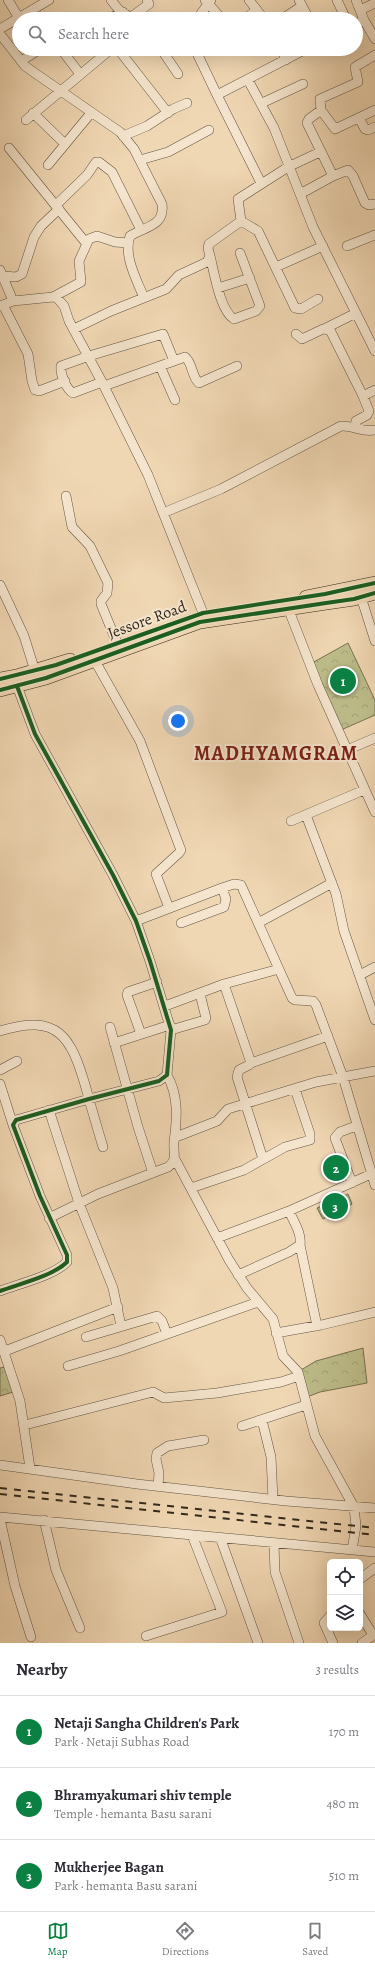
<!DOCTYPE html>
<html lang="en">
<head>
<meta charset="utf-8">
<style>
	:root { --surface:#fff; --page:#f2f2f3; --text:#2b2b33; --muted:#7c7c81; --line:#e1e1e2; --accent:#0b8043 }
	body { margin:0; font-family:Alegreya,serif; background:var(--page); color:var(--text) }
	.controls { position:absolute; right:12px; bottom:12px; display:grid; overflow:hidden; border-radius:6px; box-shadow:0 4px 16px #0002 }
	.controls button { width:36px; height:36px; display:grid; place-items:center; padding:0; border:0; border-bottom:1px solid var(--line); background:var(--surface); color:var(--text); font:20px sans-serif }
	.you { position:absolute; left:178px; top:721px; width:14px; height:14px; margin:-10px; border:3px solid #fff; border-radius:50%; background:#1a73e8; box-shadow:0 0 0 6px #1a73e833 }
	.badge { display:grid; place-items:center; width:26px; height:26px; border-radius:50%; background:var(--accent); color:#fff; font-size:13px; font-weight:700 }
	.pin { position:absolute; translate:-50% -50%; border:2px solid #fff; box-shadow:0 1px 4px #0006 }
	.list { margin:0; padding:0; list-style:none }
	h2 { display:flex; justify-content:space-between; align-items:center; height:52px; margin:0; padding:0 16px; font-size:17px }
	h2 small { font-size:13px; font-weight:400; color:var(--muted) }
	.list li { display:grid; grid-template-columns:26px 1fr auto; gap:12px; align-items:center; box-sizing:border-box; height:72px; padding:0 16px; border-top:1px solid var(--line) }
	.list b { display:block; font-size:15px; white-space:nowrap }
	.list p { margin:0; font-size:13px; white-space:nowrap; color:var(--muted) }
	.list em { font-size:13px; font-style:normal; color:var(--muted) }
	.icon { flex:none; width:22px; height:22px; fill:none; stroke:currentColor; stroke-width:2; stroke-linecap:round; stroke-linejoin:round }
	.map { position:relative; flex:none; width:375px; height:1643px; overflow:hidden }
	.search { position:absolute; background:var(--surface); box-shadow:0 4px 16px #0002; left:12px; right:12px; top:12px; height:44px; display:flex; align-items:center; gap:10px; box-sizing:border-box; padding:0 14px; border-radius:22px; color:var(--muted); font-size:15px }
	.sheet { height:268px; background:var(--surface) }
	nav { display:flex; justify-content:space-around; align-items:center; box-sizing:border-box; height:56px; border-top:1px solid var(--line); background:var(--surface); font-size:11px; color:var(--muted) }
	nav a { display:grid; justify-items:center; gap:2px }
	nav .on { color:var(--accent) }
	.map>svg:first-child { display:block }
</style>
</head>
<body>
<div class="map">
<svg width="375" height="1643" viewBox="0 0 375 1643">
	<defs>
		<pattern id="park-crowns" width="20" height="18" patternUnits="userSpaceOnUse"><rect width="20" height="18" fill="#bdbd8a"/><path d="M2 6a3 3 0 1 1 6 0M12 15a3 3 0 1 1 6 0" fill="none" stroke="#a3a276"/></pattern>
	</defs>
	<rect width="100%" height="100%" fill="#f0d7b3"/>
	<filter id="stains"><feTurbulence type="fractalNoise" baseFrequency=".005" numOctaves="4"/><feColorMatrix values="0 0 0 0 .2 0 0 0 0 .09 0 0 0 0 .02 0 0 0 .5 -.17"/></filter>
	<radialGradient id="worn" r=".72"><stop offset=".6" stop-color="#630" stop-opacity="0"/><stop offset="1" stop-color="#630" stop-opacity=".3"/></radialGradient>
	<path fill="url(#park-crowns)" stroke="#777253" d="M348 643 375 700V715L341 730 312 663Z
		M348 1194 352 1204 323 1219 317 1208Z
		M363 1348 367 1383 320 1392 307 1397 301 1370 316 1361Z
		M5 1367 13 1392 0 1396V1368Z"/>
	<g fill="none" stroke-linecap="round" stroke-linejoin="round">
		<g stroke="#615442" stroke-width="10">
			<path id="minor" d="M8 0 19 18
				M111 0 119 10 133 19
				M205 0 222 19
				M249 0 264 19
				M299 0 309 19
				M337 0 346 19
				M356 0 364 20
				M360 10 375 3
				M131 17 149 4 147 0
				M108 19 123 12
				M197 19 211 0
				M245 19 256 10
				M282 19 302 6
				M356 24 364 20 375 39
				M0 29 49 0
				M0 34 25 66 32 71 120 132 134 149 162 204C165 226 146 226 130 236 123 256 137 280 144 298
				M61 49 80 74
				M118 49 168 113
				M161 49 178 74
				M195 49 217 95
				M281 49 286 60
				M375 55 355 67 358 82 320 99 321 110 309 119 307 123 333 176 348 170 353 176 365 203 369 205 375 204
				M21 61 40 49
				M248 80 274 128 313 227 356 313
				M262 103 303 84
				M321 110 335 129 375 110
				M33 113 65 144
				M359 118 365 129 368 130 375 127
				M26 120 111 49
				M123 136 147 126 173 109 187 103
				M9 148 86 243
				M140 160 168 152 209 130
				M48 165 91 113
				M261 183 217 95 306 49
				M300 194 333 176
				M56 205 87 175 96 162H99L112 172 141 230
				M241 221 258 231 295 308 301 309 318 299
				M347 246 375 235
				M210 256C214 271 220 311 234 319L256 311 260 306 240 253
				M276 267 323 246
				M0 270 13 301
				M3 276 16 277 22 274 34 237 41 226 59 209
				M218 288 250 278
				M53 297 81 282 79 261 89 239 97 236 115 242 128 243
				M3 305 28 354 32 381 35 390 39 391 65 381
				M0 306 13 301 53 297 57 298 64 306 69 321 102 382 148 475 203 613
				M326 328 356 313 375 351
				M74 329 111 311 166 289 179 275 207 262 210 256 208 248 209 244 241 221 238 199 288 167 320 152
				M296 334 302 339 323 329 330 330 363 396 369 411 367 415 356 421 355 427
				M160 366 185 357C193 363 191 376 199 383L237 366
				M102 382 73 393C66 389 60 374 61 366L89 356 163 334 174 361
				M104 386 160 366 175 400
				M363 396 375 390
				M66 496 72 527 90 546 108 583 107 593 101 601V604L117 643
				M163 513 221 489 341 426C353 425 363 433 375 430
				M0 585 24 636 35 671
				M361 597 375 641
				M288 608 318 685 375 812
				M95 661 140 741 179 845 181 850 179 853 156 874 169 908
				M347 750 375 738
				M306 815 336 894 344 931 375 1020
				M291 821 364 790
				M136 921 222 888 234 884 241 885 292 998 295 1000 313 1001 316 1005 343 1077 375 1185
				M181 923 224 907 226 899 222 888
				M258 923 332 883
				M360 975 375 967
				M224 984 251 1063 249 1065 239 1070 237 1077 263 1159
				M165 1006 224 984 279 969
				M110 1027 138 1127 153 1173
				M171 1030 205 1020 206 1018 200 994
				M0 1031C58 1013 71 1036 86 1088 91 1107 97 1127 103 1147
				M141 1034 127 995 128 992 157 982
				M114 1043 170 1025
				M251 1063 328 1036
				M0 1070 17 1061
				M0 1084 13 1125
				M49 1110 79 1203 113 1288 121 1326
				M176 1137 217 1121 228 1109 316 1082 375 1071
				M175 1159 229 1260 247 1288 273 1319 283 1356 298 1372 315 1436 354 1507 356 1526 352 1550
				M352 1183 335 1138 340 1132 356 1126
				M191 1188 244 1170 285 1147 310 1140V1134L295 1089
				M49 1218 98 1194 168 1167C178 1159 173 1154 174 1142 177 1119 179 1096 167 1075
				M217 1238 289 1211 371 1174
				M300 1245 317 1326
				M238 1275 289 1252 300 1245C302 1234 294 1222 289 1211
				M0 1291C19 1284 53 1276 67 1262V1255L40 1196 13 1125 16 1120 89 1099 159 1081 167 1075 171 1030 150 961 136 921 113 875 35 734 17 686
				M276 1333 321 1325 375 1312
				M86 1337 157 1316 162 1321 167 1334
				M0 1340 20 1401 30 1468
				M5 1351 118 1307
				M68 1366 119 1351 258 1302
				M262 1420 271 1457 273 1499
				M25 1425 153 1392 164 1398 217 1393 281 1382 299 1376
				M242 1426 306 1405
				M0 1465 137 1484 286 1501 375 1508
				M158 1486 159 1473 156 1459 157 1453 168 1446 204 1440
				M0 1517 375 1552
				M0 1519 15 1586 31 1637
				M44 1520 56 1570 80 1628
				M220 1537 258 1643
				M274 1544 275 1572 299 1643
				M360 1579 375 1568
				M360 1614 373 1635
				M330 1616 324 1623 333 1643
				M146 1636 222 1612 192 1535
				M362 1643 375 1634"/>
		</g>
		<g stroke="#31281c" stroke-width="14">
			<path id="highway" d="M306 597 375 583
				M0 679 17 676 70 660
				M0 690 46 678 200 622 326 603 354 599 375 593"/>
		</g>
		<use href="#minor" stroke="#f5e5ce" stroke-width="9"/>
		<use href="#highway" stroke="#f0d7b3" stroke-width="13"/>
		<path stroke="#31281c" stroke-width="2" stroke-dasharray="7 7" stroke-linecap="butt" d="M0 1488 375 1528
			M0 1494 375 1535"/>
		<g stroke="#f5e5ce" stroke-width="6">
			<path id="cycleway" d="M0 679 56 665 203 613 325 594 375 583
				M0 690 46 678 200 622 326 603 354 599 375 593
				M0 1291C19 1284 53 1276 67 1262V1255L40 1196 13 1125 16 1120 89 1099 159 1081 167 1075 171 1030 150 961 136 921 113 875 35 734 17 686"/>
		</g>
		<use href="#cycleway" stroke="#1b5e20" stroke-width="4"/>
	</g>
	<g text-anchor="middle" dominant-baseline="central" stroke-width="4" stroke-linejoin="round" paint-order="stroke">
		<g font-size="16" fill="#31281c" stroke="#f5e5ce">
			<text transform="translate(147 620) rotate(-20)">Jessore Road</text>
		</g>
		<g font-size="20" font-weight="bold" letter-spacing="1" fill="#7a1f14" stroke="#f5e5ce">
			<text x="276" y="753">MADHYAMGRAM</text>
		</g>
	</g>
	<rect width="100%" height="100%" filter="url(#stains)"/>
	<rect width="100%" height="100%" fill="url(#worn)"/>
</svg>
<div class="controls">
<button><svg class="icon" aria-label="locate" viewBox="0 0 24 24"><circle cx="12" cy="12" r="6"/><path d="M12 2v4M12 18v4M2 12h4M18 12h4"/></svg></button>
<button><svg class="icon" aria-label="layers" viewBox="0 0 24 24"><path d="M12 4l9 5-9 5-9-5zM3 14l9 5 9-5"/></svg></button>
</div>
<div class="you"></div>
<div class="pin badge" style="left:343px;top:681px">1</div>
<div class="pin badge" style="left:336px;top:1168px">2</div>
<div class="pin badge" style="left:335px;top:1206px">3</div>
<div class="search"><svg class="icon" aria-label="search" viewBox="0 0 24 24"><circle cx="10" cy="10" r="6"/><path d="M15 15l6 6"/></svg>Search here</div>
</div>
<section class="sheet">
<h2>Nearby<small>3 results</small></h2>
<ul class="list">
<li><span class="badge">1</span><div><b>Netaji Sangha Children's Park</b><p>Park · Netaji Subhas Road</p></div><em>170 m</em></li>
<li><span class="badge">2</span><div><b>Bhramyakumari shiv temple</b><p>Temple · hemanta Basu sarani</p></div><em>480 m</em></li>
<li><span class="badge">3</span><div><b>Mukherjee Bagan</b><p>Park · hemanta Basu sarani</p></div><em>510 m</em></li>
</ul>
</section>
<nav>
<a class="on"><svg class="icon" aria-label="map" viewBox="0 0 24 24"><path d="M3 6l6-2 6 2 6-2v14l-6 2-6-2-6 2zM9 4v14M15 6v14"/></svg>Map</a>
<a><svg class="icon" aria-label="directions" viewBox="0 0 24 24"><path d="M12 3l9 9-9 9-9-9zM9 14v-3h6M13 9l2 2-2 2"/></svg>Directions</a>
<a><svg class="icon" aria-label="saved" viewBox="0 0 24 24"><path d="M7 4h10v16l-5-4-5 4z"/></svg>Saved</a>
</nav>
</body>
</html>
